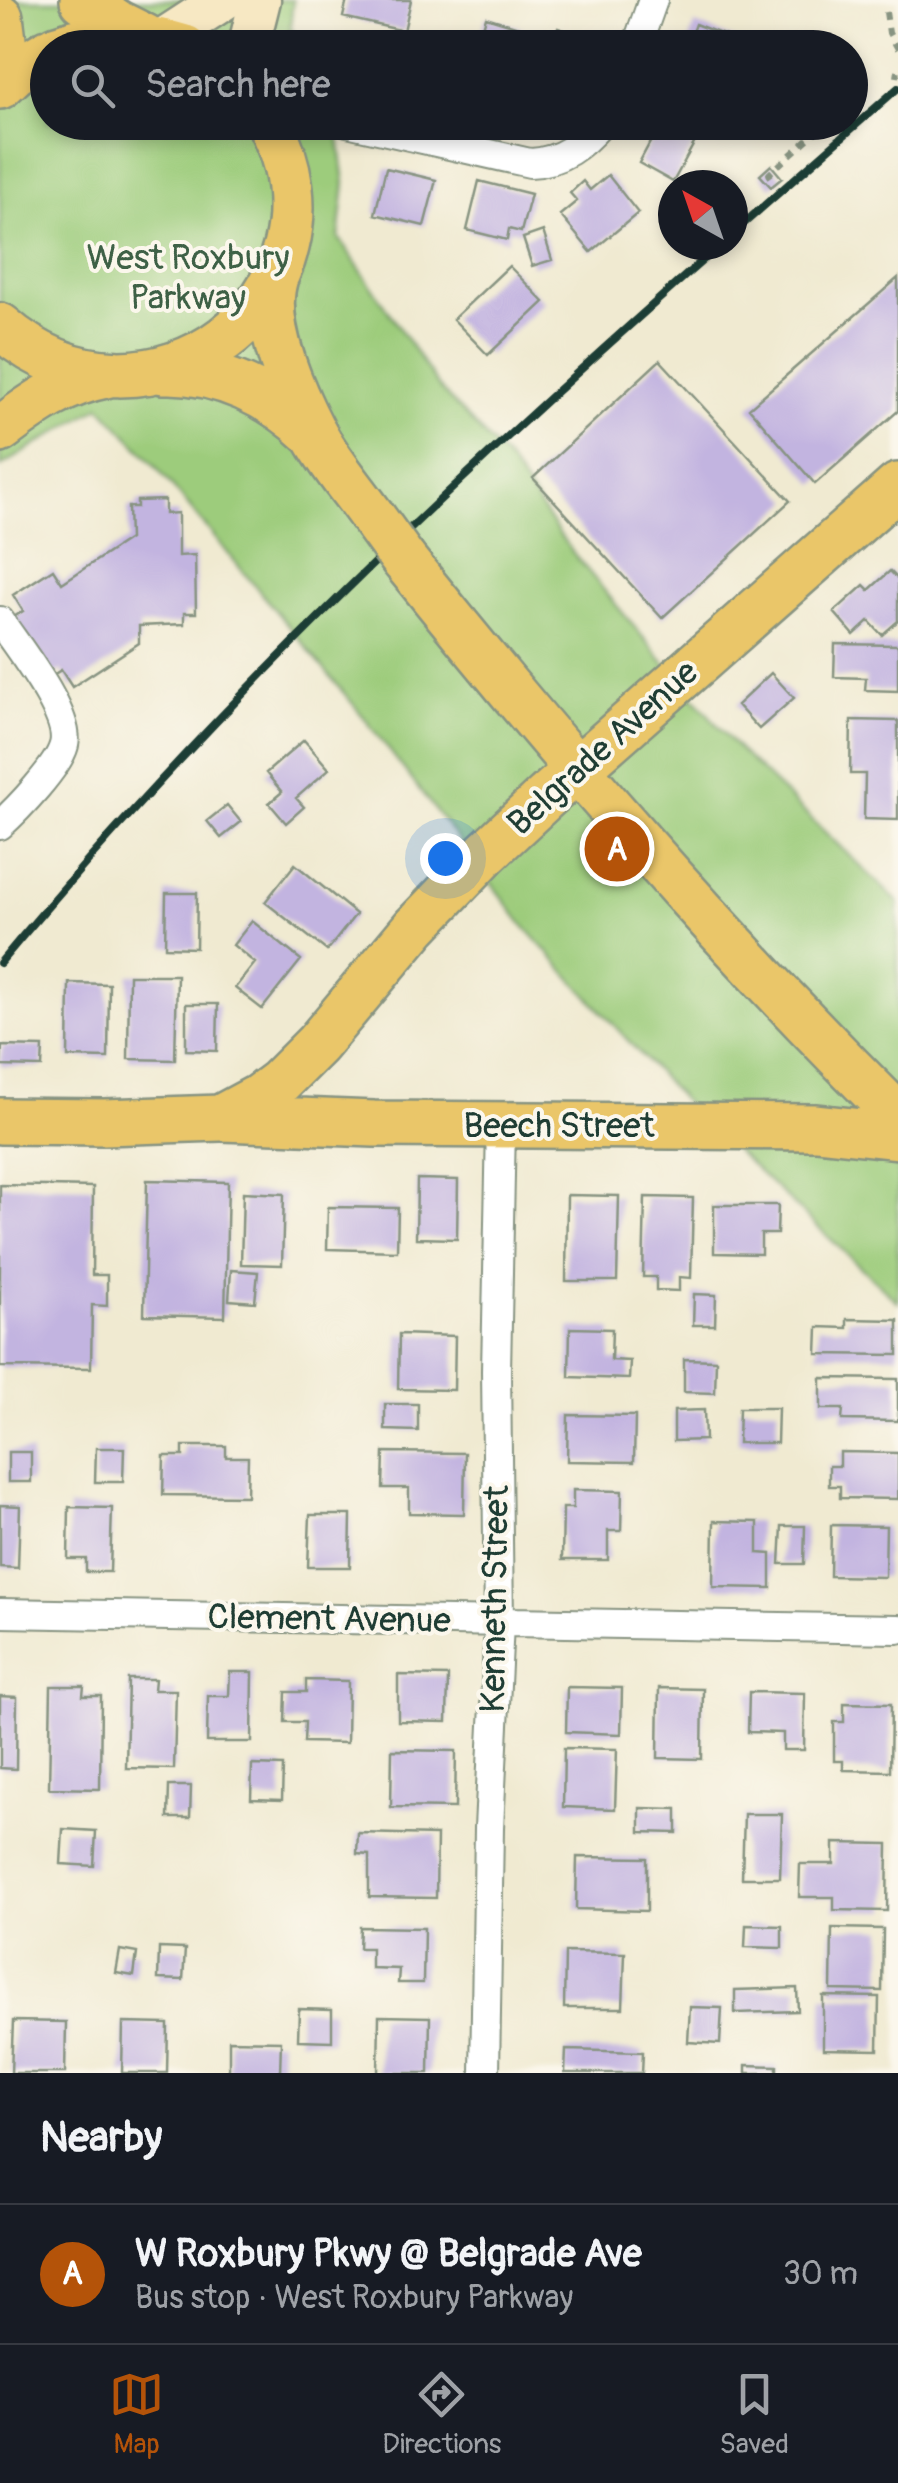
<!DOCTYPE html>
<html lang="en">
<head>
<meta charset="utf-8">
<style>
	:root { --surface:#171b24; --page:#242831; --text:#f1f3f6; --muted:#9ea1a6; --line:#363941; --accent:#b45309 }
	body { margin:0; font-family:Pangolin,sans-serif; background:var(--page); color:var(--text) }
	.compass { position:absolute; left:658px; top:170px; width:90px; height:90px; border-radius:50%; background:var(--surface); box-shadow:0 5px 15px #0003; rotate:320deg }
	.you { position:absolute; left:445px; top:858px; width:35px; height:35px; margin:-25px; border:8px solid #fff; border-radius:50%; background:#1a73e8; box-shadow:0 0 0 15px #1a73e833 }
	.badge { display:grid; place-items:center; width:65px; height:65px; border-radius:50%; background:var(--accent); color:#fff; font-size:32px; font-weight:700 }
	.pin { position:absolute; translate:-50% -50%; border:5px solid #fff; box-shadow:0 2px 10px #0006 }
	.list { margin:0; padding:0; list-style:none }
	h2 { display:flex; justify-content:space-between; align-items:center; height:130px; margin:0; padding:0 40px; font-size:42px }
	h2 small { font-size:32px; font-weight:400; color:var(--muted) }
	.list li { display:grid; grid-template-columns:65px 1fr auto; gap:30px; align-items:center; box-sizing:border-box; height:140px; padding:0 40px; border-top:2px solid var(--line) }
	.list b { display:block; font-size:38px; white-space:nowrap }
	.list p { margin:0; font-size:32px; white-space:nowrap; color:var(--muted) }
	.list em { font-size:32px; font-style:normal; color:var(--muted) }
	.icon { flex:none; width:55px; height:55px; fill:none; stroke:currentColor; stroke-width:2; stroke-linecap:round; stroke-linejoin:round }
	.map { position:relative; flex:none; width:898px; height:2073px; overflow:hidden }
	.search { position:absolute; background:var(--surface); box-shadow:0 5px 15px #0003; left:30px; right:30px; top:30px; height:110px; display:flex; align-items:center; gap:25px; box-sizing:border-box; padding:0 35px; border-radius:55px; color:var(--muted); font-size:38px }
	.sheet { height:270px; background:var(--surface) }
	nav { display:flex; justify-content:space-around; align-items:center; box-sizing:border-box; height:140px; border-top:2px solid var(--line); background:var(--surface); font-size:28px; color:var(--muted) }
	nav a { display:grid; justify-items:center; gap:5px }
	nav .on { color:var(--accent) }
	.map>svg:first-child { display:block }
</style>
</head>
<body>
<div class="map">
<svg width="898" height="2073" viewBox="0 0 898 2073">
	<rect width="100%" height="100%" fill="#fbf7ec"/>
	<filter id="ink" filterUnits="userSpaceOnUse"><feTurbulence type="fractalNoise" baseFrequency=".01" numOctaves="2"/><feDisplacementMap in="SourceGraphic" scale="20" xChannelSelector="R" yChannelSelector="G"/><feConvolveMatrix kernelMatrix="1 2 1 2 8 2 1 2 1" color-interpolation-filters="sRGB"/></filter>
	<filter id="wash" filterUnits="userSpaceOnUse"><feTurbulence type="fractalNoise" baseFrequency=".0048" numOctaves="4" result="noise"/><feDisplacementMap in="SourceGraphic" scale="40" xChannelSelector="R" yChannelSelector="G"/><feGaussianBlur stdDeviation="2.25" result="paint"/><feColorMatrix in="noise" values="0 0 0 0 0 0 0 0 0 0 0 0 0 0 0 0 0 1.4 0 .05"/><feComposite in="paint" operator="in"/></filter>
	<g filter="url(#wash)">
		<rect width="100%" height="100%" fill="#f0ead1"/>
		<path fill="#9dcc7b" stroke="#5e8458" stroke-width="2.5" d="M0 0H293L290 27 303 47 48 48V122L337 123 345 183 339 238 441 390 509 462 569 548 666 665 738 749 898 902V1302L685 1103 524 926 363 716 148 457 100 406 0 467Z"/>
		<g id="blocks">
			<path fill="#c2b4e0" d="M347 0H411L404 31 343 17Z
				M486 17 522 28 516 48H477Z
				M695 24 744 43 742 48 687 45Z
				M558 28 615 47 614 48H552Z
				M326 37 366 46V48H324Z
				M470 122H532L529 137Z
				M661 122H669L697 138 673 182 639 163Z
				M771 165 782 178 771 187 760 175Z
				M386 168 436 180 424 226 375 214Z
				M608 175 638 213 591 252 560 215 577 201 570 193 583 181 590 190Z
				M479 181 531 194 521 232 509 229 507 240 467 230Z
				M543 231 552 260 532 266 523 238Z
				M509 266 544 302 488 355 453 319Z
				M898 278V411L815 484 749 408Z
				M660 360 790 501 662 618 533 478Z
				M165 500V514L178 513V556L195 555 196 613H184V624L139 626V643L72 687 61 670 48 678 9 620 23 611 13 595 53 569 62 583 129 539 128 507H137V501Z
				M890 571 898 579V621L882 635 869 621 854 635 834 612 864 585 869 590Z
				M835 644 898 645V691L865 690 866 678 834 677Z
				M771 673 794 698 759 729 737 705Z
				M851 720 898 721V820L864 819 865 774H850Z
				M304 740 329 769 296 798 304 807 286 823 269 803 282 792 266 773Z
				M227 805 241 822 221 838 207 821Z
				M295 864 356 914 327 951 265 902Z
				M166 893H197L196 948 165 947Z
				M252 921 301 960 262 1009 235 988 255 963 233 945Z
				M129 975H177L175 1060 128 1059Z
				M69 983 109 984 108 1058 68 1057Z
				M186 1004H218L217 1051 186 1050Z
				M2 1046 43 1047 42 1067 1 1066Z
				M417 1179 458 1180 457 1239 416 1238Z
				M147 1180 228 1182 225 1317 144 1315Z
				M0 1185 93 1187 92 1275H107V1306L92 1305 91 1368 0 1367Z
				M243 1192 284 1194 282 1265 241 1264Z
				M567 1195 619 1196 617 1281H566Z
				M645 1197 693 1198 691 1278 679 1277V1291L656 1290V1277H643Z
				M714 1205H778L777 1234H761V1254L714 1253Z
				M328 1207 398 1208 397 1251 327 1249Z
				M231 1270 258 1272 255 1302 229 1300Z
				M694 1294 716 1295 715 1325H693Z
				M847 1319 898 1320V1355L817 1354 818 1327 847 1328Z
				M570 1328 612 1329 611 1360 630 1361 629 1379 569 1377Z
				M399 1334 455 1336 454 1390 398 1389Z
				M684 1359 716 1360 715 1393 684 1392Z
				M821 1378 898 1379V1421L842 1420 843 1409H821Z
				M385 1404H418V1431L385 1430Z
				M739 1408H778L777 1443H738Z
				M704 1410 705 1440 674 1441V1411Z
				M568 1415 635 1416 634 1462 567 1461Z
				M183 1446H226V1457H248L247 1496 163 1495 164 1456H183Z
				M96 1448H124L123 1482H95Z
				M8 1452H31V1482H8Z
				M384 1452 465 1453 464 1514 409 1513V1488H383Z
				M840 1452 898 1453V1499L840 1498V1486H829V1466H840Z
				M573 1490 622 1491 621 1531H608V1560H562L563 1508H573Z
				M0 1505 20 1506 18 1568 0 1567Z
				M69 1507 112 1508 110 1572H86V1559H68Z
				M310 1515H351L350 1567H308Z
				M714 1521 758 1522V1553L771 1554V1588L713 1587Z
				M831 1525 886 1526 885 1577 830 1576Z
				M782 1526H805L804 1564H780Z
				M230 1672H253L252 1742H207L208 1696H229Z
				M398 1675 448 1676 447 1722 398 1721Z
				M128 1679H155L154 1690H176L174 1769 126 1768Z
				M306 1680 348 1681 347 1743 304 1742 305 1722H285L286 1692H306Z
				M51 1686H84L83 1696H101L100 1789 49 1788Z
				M567 1687 622 1688 621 1734 566 1732Z
				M659 1688 703 1689 702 1759 658 1758Z
				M749 1692 805 1693 804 1750H783V1733L748 1732Z
				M0 1696 17 1697 16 1769 0 1768Z
				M844 1703 891 1704 890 1771 843 1770V1761H834V1722H844Z
				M564 1748 617 1749 615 1809 563 1807Z
				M392 1750 456 1751 455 1808 391 1807Z
				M252 1765 283 1766 282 1800 251 1799Z
				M169 1786H191L190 1818H168Z
				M640 1808 677 1809V1833L640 1832Z
				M744 1814H782L780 1878H742Z
				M63 1829 96 1831 94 1866 61 1864Z
				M358 1833 437 1835 436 1898 369 1897V1855L357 1854Z
				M834 1843 888 1844 887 1911 834 1910V1897H799L800 1864H834Z
				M577 1857 647 1858V1911L576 1909Z
				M746 1925 782 1926V1948L745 1947Z
				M360 1927 424 1928 423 1983H398L399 1969 371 1968V1948H359Z
				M832 1928 883 1929 882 1991 831 1990Z
				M159 1948 185 1949 183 1980 158 1979Z
				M120 1950 137 1953 134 1976 116 1973Z
				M565 1952 625 1953 623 2008H564Z
				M797 1988 798 2011 735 2013V1990Z
				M823 1996 879 1997 878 2050 823 2049Z
				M690 2007 722 2008 720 2044 688 2042Z
				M299 2009 332 2010V2041L298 2040Z
				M379 2016 430 2017 429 2073H378Z
				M13 2021 66 2022 65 2073H11Z
				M123 2023 168 2024 167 2073H122Z
				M229 2040 281 2041 280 2073H229Z
				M566 2050 643 2052 642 2073H565Z
				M746 2065 777 2066V2073H746Z"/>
		</g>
	</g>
	<g filter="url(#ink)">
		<use href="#blocks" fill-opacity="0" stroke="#889482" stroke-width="2.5"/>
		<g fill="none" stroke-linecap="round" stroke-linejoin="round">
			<g stroke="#889482" stroke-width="32">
				<path id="minor" d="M636 48 653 0
					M347 122 530 163C561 162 582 145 602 122
					M0 621C17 647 72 715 64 745 59 766 17 810 0 825
					M0 1613 898 1629
					M485 2073 489 1828 499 1623 496 1371 501 1125"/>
			</g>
			<g stroke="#889482" stroke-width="45">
				<path id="secondary" d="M160 41 223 0
					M248 48 260 0"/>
			</g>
			<g stroke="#889482" stroke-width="50">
				<path id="primary" d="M83 0 117 23 145 37
					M0 17 3 40 0 61
					M57 48C102 33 140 34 185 48
					M0 86 15 72 48 52
					M275 277C261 322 292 391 313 432 328 461 352 488 371 515
					M0 326C149 457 360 296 269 122
					M163 371C219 369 273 396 312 433
					M0 430C34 404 64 383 106 375
					M403 559C559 753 721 941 898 1116
					M222 1118 374 1124 816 1127 898 1136
					M0 1121 104 1122 220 1118 259 1097 279 1082 317 1044 415 927 486 853 547 796 898 486"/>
			</g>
			<path stroke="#889482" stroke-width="6" stroke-dasharray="8 8" stroke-linecap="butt" d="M886 12 889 33 898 49
				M897 77 898 71
				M771 177 769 174 827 122"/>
			<use href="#minor" stroke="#fff" stroke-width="28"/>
			<use href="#secondary" stroke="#f7e8c3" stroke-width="40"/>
			<use href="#primary" stroke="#eac669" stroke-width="45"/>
			<path stroke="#1f3d34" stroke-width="8" d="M733 233 898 88
				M0 963C218 701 465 470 720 245"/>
			<g stroke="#889482" stroke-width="50" stroke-linecap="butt">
				<path id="primary-bridge" d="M371 515 403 559"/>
			</g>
			<use href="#primary-bridge" stroke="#eac669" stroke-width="45"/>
		</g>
	</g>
	<g text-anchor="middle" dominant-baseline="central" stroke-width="8" stroke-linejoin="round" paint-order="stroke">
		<g font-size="35" fill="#3e6146" stroke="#fbf7ec">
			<text x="188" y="258">West Roxbury<tspan x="188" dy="40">Parkway</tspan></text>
		</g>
		<g font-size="35" fill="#1f3d34" stroke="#fbf7ec">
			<text transform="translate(603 748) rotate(-42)">Belgrade Avenue</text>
			<text x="559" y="1126">Beech Street</text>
			<text transform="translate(495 1599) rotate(-89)">Kenneth Street</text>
			<text transform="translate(329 1619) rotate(1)">Clement Avenue</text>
		</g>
	</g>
</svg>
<svg class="compass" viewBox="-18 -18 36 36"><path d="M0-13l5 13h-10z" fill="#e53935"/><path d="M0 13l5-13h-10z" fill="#9ea1a6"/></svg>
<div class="you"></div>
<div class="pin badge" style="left:617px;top:849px">A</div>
<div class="search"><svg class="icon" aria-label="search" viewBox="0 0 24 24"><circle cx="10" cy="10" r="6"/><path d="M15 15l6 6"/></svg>Search here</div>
</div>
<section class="sheet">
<h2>Nearby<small></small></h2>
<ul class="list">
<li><span class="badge">A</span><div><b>W Roxbury Pkwy @ Belgrade Ave</b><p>Bus stop · West Roxbury Parkway</p></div><em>30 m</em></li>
</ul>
</section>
<nav>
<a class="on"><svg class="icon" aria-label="map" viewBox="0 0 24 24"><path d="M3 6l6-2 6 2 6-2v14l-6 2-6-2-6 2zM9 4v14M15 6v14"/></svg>Map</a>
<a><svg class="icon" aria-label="directions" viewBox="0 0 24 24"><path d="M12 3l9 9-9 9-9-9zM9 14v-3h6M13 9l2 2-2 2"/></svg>Directions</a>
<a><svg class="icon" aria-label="saved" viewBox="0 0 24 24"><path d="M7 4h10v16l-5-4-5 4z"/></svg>Saved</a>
</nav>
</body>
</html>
